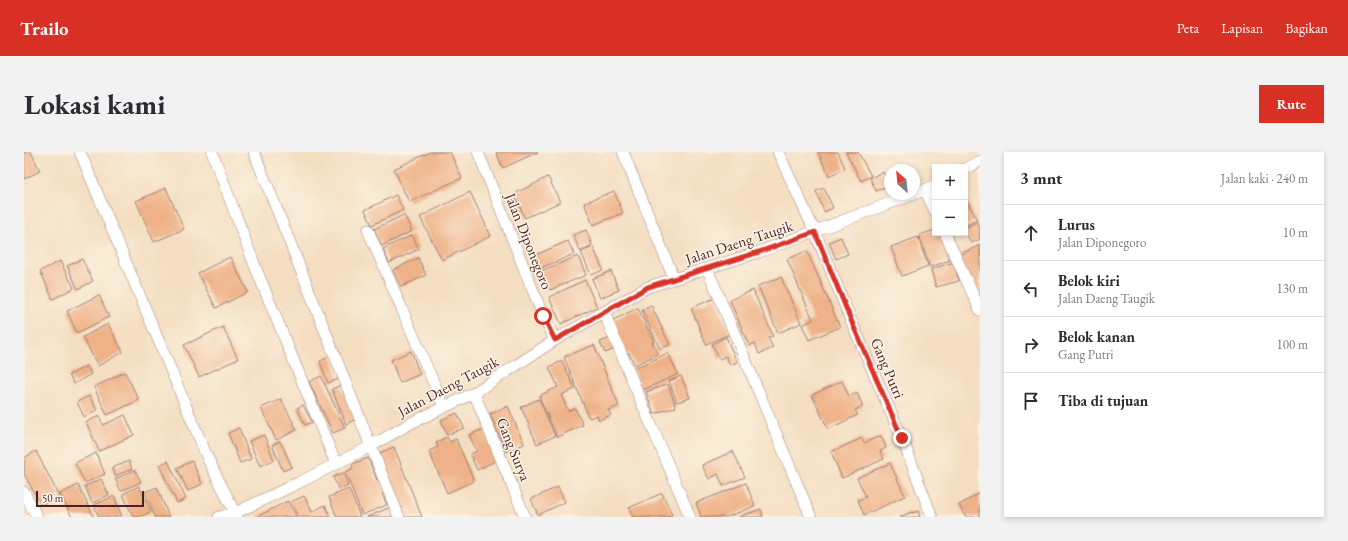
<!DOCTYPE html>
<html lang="id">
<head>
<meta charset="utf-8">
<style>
	:root { --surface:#fff; --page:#f2f2f3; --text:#2b2b33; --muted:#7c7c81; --line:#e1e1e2; --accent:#d93025 }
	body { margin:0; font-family:"EB Garamond",serif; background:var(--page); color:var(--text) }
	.controls { position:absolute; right:12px; top:12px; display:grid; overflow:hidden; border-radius:0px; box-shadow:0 2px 6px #0003 }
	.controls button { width:36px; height:36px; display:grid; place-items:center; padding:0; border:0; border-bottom:1px solid var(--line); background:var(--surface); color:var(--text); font:20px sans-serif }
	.compass { position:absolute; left:860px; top:12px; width:36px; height:36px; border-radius:50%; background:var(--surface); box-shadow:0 2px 6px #0003; rotate:333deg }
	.scale { position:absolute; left:12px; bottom:10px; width:108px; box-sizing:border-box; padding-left:4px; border:2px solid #4a1f2b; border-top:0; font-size:11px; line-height:14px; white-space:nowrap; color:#4a1f2b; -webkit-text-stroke:3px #fcf5e5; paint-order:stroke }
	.stop { position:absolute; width:12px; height:12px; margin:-9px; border:3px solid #d93025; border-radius:50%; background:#fff }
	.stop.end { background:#d93025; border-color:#fff; box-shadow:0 1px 4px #0008 }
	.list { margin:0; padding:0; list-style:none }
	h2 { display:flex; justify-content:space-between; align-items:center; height:52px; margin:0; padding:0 16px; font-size:17px }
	h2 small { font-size:13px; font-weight:400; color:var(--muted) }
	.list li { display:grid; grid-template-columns:26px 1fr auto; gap:12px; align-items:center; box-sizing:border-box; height:56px; padding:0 16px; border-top:1px solid var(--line) }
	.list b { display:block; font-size:15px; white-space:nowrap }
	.list p { margin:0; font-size:13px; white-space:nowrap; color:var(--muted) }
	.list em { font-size:13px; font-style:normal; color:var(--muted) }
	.icon { flex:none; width:22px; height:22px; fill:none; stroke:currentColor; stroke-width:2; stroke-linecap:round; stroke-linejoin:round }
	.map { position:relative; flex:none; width:956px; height:365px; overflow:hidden; border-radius:0px }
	header { display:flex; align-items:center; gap:24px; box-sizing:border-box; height:56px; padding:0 20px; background:var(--accent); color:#fff }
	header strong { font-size:19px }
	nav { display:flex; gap:22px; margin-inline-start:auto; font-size:14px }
	.intro { display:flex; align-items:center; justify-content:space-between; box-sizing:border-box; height:96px; padding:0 24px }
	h1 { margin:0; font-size:28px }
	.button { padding:10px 18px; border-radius:0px; background:var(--accent); color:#fff; font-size:14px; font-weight:700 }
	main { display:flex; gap:24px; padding:0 24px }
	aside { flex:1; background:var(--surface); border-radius:0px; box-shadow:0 2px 6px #0003 }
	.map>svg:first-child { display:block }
</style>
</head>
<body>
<header>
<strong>Trailo</strong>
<nav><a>Peta</a><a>Lapisan</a><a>Bagikan</a></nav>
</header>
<div class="intro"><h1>Lokasi kami</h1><a class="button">Rute</a></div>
<main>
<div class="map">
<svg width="956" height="365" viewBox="0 0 956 365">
	<rect width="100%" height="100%" fill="#fcf5e5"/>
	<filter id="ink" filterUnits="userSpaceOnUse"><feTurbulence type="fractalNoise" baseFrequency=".025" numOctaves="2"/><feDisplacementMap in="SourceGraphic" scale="8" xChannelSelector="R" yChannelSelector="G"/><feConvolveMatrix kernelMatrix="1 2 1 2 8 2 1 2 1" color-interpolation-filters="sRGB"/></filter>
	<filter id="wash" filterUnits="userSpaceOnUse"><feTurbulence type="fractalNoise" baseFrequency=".012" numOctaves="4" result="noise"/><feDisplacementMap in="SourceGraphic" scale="16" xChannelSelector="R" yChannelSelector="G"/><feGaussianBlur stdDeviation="0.9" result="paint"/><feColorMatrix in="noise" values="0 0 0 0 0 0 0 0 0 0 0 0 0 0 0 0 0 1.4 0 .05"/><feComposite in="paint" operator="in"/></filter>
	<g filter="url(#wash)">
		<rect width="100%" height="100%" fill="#f4dec1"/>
		<g id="blocks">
			<path fill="#efb288" d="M0 0H7L16 19 0 27Z
				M406 0H426L438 26 385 50 370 17Z
				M472 0H514L479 16Z
				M794 0H814L821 16 805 24Z
				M822 0H834L847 24 837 29Z
				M859 20 865 33 852 39 846 26Z
				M524 25 536 50 501 66 490 42Z
				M142 36 160 77 130 90 112 49Z
				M800 36 809 56 800 60 792 39Z
				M590 39 599 61 569 73 560 51Z
				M446 40 467 84 418 108 396 65Z
				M372 43 379 58 348 73 341 58Z
				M941 45 953 68 941 74Z
				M380 63 388 79 358 94 350 77Z
				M953 70 956 76V87L947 91 941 79V76Z
				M562 78 568 93 556 99 549 83Z
				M911 78V81H917L926 108 906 115 895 83Z
				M388 83 395 97 365 111 359 97Z
				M817 85 824 102 812 107 805 90Z
				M894 85 904 114 878 124 867 95Z
				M544 89 550 102 515 117 509 104Z
				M956 93V144L953 145 933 104Z
				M569 95 579 118 567 123 557 100Z
				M783 99 816 175 785 188 778 173 789 168 763 107Z
				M554 104 562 123 526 138 517 119Z
				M206 105 224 140 192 156 174 121Z
				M394 106 402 123 377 135 369 118Z
				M58 107 69 129 54 137 43 114Z
				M36 109 50 136 29 147 16 119Z
				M930 110 935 129 912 135 907 117Z
				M587 119 595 138 576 146 568 127Z
				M757 125 777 171 754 181 734 134Z
				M561 128 573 155 537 172 525 145Z
				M729 138 749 184 744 186 749 196 735 202 731 191 725 194 706 148Z
				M75 143 85 165 53 181 43 159Z
				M691 146 706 182 682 192 667 156Z
				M627 153 646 193 636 197 618 158Z
				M614 156 630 190H628L634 202 611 213 605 201 603 202 587 169Z
				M84 172 99 200 74 214 59 185Z
				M199 175 214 207 175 225 160 193Z
				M702 185 713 210 706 213 702 204 695 207 688 192Z
				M586 186 591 197 581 201 576 190Z
				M570 193 595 254 584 258 587 263 575 268 573 263 565 266 540 205Z
				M387 199 396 222 376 231 367 208Z
				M644 201 654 222 619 238 609 217Z
				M307 204 315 227 304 231 296 209Z
				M538 209 551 237 537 243 544 259 551 256 559 273 533 285 515 244 534 235 525 215Z
				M63 214 67 222 50 232 45 223Z
				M101 220 115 248 83 263 70 235Z
				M297 224 321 276 309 281 285 230Z
				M657 224 666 246 653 250 645 229Z
				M818 229 825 244 833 241 839 254 831 258 834 263 804 277 788 243Z
				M644 232 652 255 630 262 622 240Z
				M317 233 332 267 322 272 308 237Z
				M65 244 73 258 60 265 53 250Z
				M257 247 273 278 252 288 237 256Z
				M515 247 531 284 513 292 497 255Z
				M279 253 288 270 281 273 273 256Z
				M484 254 500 292 482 300 466 262Z
				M433 261 440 276 423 283 417 268Z
				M101 263 110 283 75 299 62 270 75 264 79 273Z
				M215 276 227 307 216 311 204 281Z
				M460 277 473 308 453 318 446 302 453 299 445 283Z
				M240 283 250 308 236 314 225 289Z
				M857 284 862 296 856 299 860 307 818 326 807 300 838 286 840 291Z
				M423 285 426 290 432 287 450 329 423 341 405 299 414 295 412 290Z
				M256 289 268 315 259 319 248 293Z
				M370 295 398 365H378L353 302Z
				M12 299 35 344 17 353 0 322V306Z
				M709 299 721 325 699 334 694 322 685 327 678 313Z
				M72 301 81 322 61 331 51 311Z
				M344 306 353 328 357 326 362 340 358 342 363 353 338 363 321 320 329 316 328 312Z
				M105 309 108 317 91 324 88 316Z
				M144 309 162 347 153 351 135 313Z
				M168 309 178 332 164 339 153 316Z
				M866 311 881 344 840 363 834 348 842 345 833 326Z
				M111 318 117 330 97 339 91 327Z
				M319 321 324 334 315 338 309 325Z
				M77 327 85 343 68 351 61 334Z
				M722 331 731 354 703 365H685V364L677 365 672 351Z
				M54 333 70 365H48L36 342Z
				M115 334 127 360 114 365H109L99 342Z
				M133 335 145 365H131L121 340Z
				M534 335 541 350 514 363 507 347Z
				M325 337 336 365H313L305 345Z
				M638 341 648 363 643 365H609L605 356Z
				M956 341V363L953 365H942L935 353Z
				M90 344 98 365H75L70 353Z
				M280 344 288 360 301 353 307 365H274L267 350Z
				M264 349 272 365H232Z
				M367 355 371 365H343Z
				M737 357 739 365H715Z
				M894 359 896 365H876L888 360 889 361Z"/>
		</g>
	</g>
	<g filter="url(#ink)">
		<use href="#blocks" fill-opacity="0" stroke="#9f7e76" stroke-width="1"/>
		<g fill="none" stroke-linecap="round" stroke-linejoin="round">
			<g stroke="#9f7e76" stroke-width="12">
				<path id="minor" d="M56 0 184 307 213 365
					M188 0 231 114 312 312
					M230 0 375 365
					M454 0 519 164 531 188
					M599 0 650 127
					M754 0 791 80 829 173 878 286 908 365
					M941 17 956 9
					M901 38 911 59
					M344 78 420 255
					M921 81 956 158
					M683 116 787 365
					M580 161 666 365
					M450 241 501 365
					M0 340 13 365
					M195 365 211 361 274 331 347 294 387 271 450 241 531 188 624 135 735 100 901 38 911 33"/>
			</g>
			<use href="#minor" stroke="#fff" stroke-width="11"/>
		</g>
	</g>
	<g fill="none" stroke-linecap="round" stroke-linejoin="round" filter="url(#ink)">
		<path stroke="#d93025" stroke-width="5" d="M519 164 531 188 624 135 735 100 791 80 829 173 878 286"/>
	</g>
	<g text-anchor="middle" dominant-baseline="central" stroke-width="3" stroke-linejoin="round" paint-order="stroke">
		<g font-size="15" fill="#4a1f2b" stroke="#fcf5e5">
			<text transform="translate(505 89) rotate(68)">Jalan Diponegoro</text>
			<text transform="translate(715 90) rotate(-18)">Jalan Daeng Taugik</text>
			<text transform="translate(864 216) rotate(67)">Gang Putri</text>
			<text transform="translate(424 234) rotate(-28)">Jalan Daeng Taugik</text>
			<text transform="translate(490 297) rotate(68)">Gang Surya</text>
		</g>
	</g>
</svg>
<div class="controls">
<button>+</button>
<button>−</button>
</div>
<svg class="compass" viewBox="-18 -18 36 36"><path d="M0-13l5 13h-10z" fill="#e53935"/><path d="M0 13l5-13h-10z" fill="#7c7c81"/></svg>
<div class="scale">50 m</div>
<div class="stop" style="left:519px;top:164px"></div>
<div class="stop end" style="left:878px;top:286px"></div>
</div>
<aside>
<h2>3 mnt<small>Jalan kaki · 240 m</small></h2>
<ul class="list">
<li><svg class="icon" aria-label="ahead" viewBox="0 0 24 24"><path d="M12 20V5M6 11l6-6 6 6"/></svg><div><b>Lurus</b><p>Jalan Diponegoro</p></div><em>10 m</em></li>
<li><svg class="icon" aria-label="left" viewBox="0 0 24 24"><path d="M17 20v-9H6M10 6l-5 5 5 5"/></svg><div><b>Belok kiri</b><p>Jalan Daeng Taugik</p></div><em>130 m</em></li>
<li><svg class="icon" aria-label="right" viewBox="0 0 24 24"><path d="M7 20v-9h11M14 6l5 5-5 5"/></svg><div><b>Belok kanan</b><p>Gang Putri</p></div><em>100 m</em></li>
<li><svg class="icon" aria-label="arrive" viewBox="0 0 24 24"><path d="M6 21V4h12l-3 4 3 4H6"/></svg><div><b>Tiba di tujuan</b></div></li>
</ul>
</aside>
</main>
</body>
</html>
